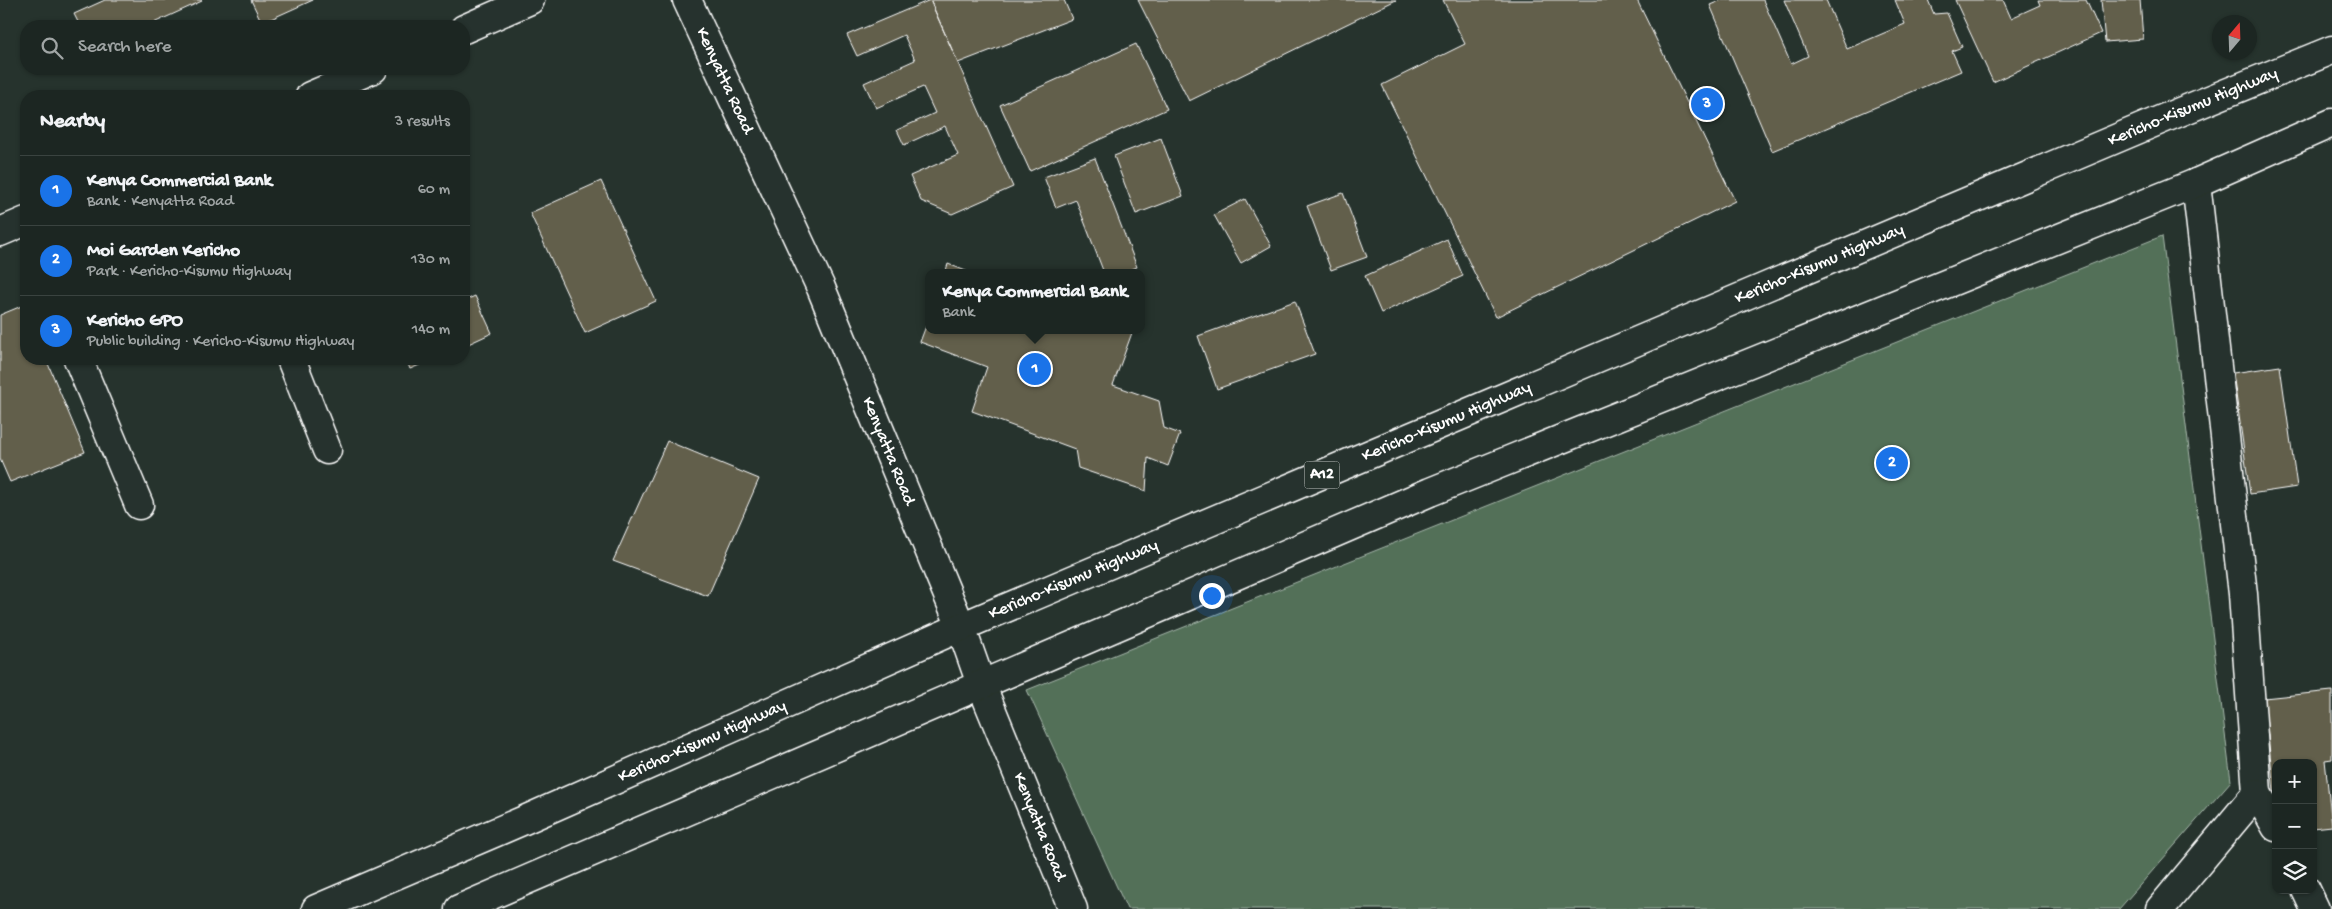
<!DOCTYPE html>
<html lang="en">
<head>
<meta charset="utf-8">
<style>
	:root { --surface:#1c2622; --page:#252e2a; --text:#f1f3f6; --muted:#a0a5a5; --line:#3a4340; --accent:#1a73e8 }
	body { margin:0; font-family:"Gochi Hand",sans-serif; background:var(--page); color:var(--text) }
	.controls { position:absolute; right:15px; bottom:15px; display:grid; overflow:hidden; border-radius:10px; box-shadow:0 1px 4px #0004 }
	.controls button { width:45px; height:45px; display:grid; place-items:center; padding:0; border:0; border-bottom:1px solid var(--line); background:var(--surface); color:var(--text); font:25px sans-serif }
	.compass { position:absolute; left:2212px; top:15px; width:45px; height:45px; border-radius:50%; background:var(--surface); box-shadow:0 1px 4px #0004; rotate:19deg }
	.you { position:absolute; left:1211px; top:595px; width:18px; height:18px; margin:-12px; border:4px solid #fff; border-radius:50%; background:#1a73e8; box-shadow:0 0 0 8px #1a73e833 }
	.badge { display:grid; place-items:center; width:32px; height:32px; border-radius:50%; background:var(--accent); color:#fff; font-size:16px; font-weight:700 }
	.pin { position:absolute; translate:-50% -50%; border:2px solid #fff; box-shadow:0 1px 5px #0006 }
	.popup { position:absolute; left:925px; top:269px; width:220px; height:65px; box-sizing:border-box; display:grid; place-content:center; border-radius:10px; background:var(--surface); filter:drop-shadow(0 1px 4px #0005); font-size:16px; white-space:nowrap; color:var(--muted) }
	.popup b { font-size:19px; color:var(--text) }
	.popup::after { content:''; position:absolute; left:50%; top:100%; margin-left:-10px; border:10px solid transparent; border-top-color:var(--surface) }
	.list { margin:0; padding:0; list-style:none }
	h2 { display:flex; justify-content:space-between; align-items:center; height:65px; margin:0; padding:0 20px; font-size:21px }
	h2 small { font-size:16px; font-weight:400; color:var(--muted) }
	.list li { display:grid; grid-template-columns:32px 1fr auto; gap:15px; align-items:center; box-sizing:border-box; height:70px; padding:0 20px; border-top:1px solid var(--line) }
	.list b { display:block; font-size:19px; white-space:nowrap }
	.list p { margin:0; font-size:16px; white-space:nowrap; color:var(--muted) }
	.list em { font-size:16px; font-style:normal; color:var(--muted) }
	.icon { flex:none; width:28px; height:28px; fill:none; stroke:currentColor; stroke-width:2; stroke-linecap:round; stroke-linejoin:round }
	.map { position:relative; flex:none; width:2332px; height:909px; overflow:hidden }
	.search { position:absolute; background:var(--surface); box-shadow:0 1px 4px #0004; left:20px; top:20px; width:450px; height:55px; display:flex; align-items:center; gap:12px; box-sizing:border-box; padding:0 18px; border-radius:20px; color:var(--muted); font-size:19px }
	.panel { position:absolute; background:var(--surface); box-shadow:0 1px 4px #0004; left:20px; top:90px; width:450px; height:275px; border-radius:20px }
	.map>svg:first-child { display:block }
</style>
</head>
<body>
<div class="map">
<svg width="2332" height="909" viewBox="0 0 2332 909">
	<rect width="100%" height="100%" fill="#26332d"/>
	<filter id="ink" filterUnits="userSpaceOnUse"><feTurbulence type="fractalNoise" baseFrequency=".02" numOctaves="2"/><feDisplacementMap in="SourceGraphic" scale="10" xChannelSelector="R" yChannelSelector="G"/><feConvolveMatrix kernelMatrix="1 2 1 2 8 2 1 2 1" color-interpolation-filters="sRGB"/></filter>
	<g filter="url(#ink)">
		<path fill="#527058" stroke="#a8b8ac" d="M2162 236 2231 781 2119 909H1127L1027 690Z"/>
		<path fill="#625f4b" stroke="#fff" d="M105 0H201L202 1 147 26H80L74 14Z
			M251 0H313L262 23Z
			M930 0H1064L1072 19 958 63Z
			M930 0 1013 187 952 214 921 201 910 176 958 155 945 126 904 145 897 130 935 113 923 87 876 108 864 83 915 60 904 35 857 56 847 35Z
			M1138 0H1396L1189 101Z
			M1443 0H1637L1735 201 1496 317 1382 85 1465 44Z
			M1722 0H1763L1791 64 1808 56 1784 0H1826L1847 49 1905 24 1895 0H1928L1934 14 1947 13 1962 47 1952 51 1961 71 1772 151 1710 5Z
			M1955 0H2003L2011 18 2040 5 2038 0H2086L2101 33 1993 82Z
			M2101 0H2140L2143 39 2105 42Z
			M1136 44 1167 109 1030 171 1000 105Z
			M1161 138 1183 196 1136 214 1114 156Z
			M1095 158 1137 267 1121 273H1104L1076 200 1056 208 1044 177Z
			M601 181 656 301 585 333 530 213Z
			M1343 193 1367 257 1331 270 1307 206Z
			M1245 199 1271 246 1241 263 1214 215Z
			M1447 239 1463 276 1381 313 1365 276Z
			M948 264 971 273H945Z
			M475 296 492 333 464 346V301Z
			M1295 301 1315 354 1217 389 1198 336Z
			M24 305 26 311V359H46L85 452 10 482 0 459V315Z
			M929 318V330H1133L1113 385 1159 401 1164 428 1180 434 1168 466 1148 458 1146 491 1078 468 1075 449 972 411 987 367 920 342Z
			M406 359H434L410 369Z
			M2280 366 2297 487 2250 494 2233 373Z
			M667 441 759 479 708 596 613 561Z
			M2332 691V759L2325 760 2332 826 2313 828V763H2276V810L2264 698Z"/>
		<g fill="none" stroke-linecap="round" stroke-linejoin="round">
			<g stroke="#fff" stroke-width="31">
				<g id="minor">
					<path id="s1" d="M687 0 821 288 961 627 981 684 1073 909"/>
					<path d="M464 29 530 0"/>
					<path d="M310 96 373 69"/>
					<path d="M2196 183 2243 594 2257 793 2276 827"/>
					<path d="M0 232 26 221"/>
					<path d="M78 359 139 505"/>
					<path d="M291 359 327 450"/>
					<path d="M2306 890 2315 909"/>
					<path d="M2160 909 2257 793"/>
				</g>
			</g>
			<g stroke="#fff" stroke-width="31">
				<g id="highway">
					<path id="s2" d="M316 909 522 821 961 627 2165 118 2332 50"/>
					<path d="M459 909 1430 492 2196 183 2332 123"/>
				</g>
			</g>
			<use href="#minor" stroke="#26332d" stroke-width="28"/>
			<use href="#highway" stroke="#26332d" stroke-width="28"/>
		</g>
	</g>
	<g text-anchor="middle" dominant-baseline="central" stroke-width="5" stroke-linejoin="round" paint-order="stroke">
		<rect fill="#26332d" stroke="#bec2c0" stroke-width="1" x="1304.5" y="461.5" width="35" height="27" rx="4"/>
		<g font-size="16" font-weight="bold" fill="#fff">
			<text x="1322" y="475">A12</text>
		</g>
		<g font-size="18" fill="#fff" stroke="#26332d">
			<text stroke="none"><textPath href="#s1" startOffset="89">Kenyatta Road</textPath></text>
			<text stroke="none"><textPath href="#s2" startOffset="2041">Kericho-Kisumu Highway</textPath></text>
			<text stroke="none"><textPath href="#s2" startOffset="1636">Kericho-Kisumu Highway</textPath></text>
			<text stroke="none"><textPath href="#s2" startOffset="1231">Kericho-Kisumu Highway</textPath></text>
			<text stroke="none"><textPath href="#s1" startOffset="494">Kenyatta Road</textPath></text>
			<text stroke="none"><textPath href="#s2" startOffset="826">Kericho-Kisumu Highway</textPath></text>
			<text stroke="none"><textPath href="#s2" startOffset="421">Kericho-Kisumu Highway</textPath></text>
			<text stroke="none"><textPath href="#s1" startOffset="899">Kenyatta Road</textPath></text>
		</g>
	</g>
</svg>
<div class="controls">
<button>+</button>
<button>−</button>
<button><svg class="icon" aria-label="layers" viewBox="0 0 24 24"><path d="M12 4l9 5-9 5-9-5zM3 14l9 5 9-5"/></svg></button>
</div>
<svg class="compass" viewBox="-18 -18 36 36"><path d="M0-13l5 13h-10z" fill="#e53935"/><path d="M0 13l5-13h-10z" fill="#a0a5a5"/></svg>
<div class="you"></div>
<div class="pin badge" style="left:1035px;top:369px">1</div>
<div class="popup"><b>Kenya Commercial Bank</b>Bank</div>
<div class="pin badge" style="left:1892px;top:463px">2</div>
<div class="pin badge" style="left:1707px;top:104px">3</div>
<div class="search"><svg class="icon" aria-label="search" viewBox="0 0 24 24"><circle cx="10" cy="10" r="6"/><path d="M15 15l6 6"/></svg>Search here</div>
<section class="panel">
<h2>Nearby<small>3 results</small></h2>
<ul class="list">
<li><span class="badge">1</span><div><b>Kenya Commercial Bank</b><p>Bank · Kenyatta Road</p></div><em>60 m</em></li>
<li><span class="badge">2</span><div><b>Moi Garden Kericho</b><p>Park · Kericho-Kisumu Highway</p></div><em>130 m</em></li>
<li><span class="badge">3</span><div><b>Kericho GPO</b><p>Public building · Kericho-Kisumu Highway</p></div><em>140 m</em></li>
</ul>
</section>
</div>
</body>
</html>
